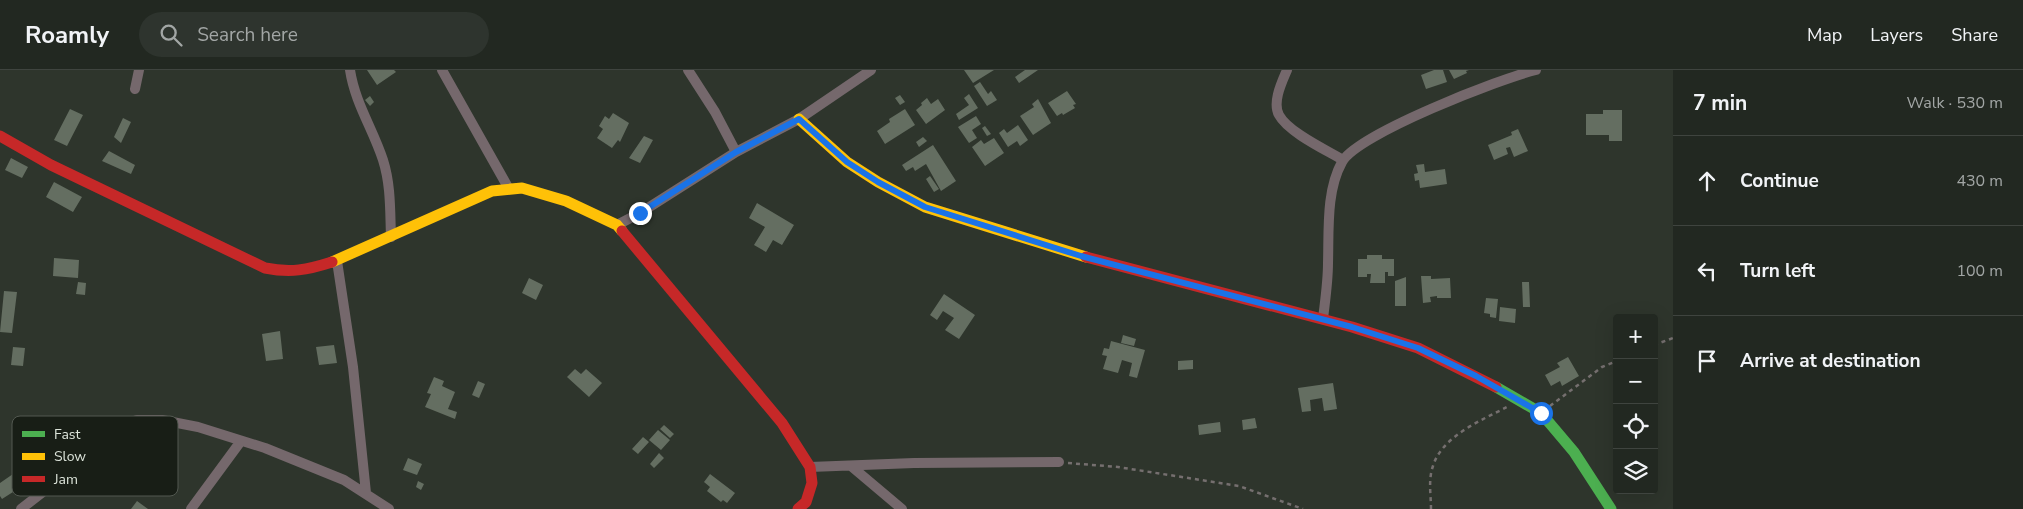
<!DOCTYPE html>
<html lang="en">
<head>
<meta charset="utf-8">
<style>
	:root { --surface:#222821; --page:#2e342e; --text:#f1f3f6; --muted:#a2a6a5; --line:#3f443f }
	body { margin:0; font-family:"Nunito Sans",sans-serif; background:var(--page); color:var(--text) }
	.controls { position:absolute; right:15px; bottom:15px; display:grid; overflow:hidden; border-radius:5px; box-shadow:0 5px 20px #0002 }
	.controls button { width:45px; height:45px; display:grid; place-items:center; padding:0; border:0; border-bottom:1px solid var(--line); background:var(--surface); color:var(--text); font:25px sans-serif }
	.stop { position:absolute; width:15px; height:15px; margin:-11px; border:4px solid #1a73e8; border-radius:50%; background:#fff }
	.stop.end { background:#1a73e8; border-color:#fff; box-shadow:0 1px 5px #0008 }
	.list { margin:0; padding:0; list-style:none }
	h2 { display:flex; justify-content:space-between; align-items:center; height:65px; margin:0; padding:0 20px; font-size:21px }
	h2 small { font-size:16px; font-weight:400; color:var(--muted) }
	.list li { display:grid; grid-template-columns:32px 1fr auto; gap:15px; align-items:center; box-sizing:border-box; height:90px; padding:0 20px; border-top:1px solid var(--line) }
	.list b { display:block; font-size:19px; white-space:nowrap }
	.list em { font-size:16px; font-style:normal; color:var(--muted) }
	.icon { flex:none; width:28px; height:28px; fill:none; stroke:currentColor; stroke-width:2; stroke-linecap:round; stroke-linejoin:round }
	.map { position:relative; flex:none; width:1673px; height:439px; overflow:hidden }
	header { display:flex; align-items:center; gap:30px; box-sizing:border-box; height:70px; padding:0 25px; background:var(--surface); border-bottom:1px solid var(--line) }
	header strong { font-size:24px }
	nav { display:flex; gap:28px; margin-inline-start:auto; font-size:18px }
	.search { width:350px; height:45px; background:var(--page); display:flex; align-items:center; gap:12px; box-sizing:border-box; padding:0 18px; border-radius:28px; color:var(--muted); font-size:19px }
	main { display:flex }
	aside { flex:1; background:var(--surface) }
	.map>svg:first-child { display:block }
</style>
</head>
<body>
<header>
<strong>Roamly</strong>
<div class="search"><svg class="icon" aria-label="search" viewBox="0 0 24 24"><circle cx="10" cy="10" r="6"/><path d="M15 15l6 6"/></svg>Search here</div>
<nav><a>Map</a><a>Layers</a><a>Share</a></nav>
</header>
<main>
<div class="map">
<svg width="1673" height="439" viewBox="0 0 1673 439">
	<rect width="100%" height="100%" fill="#2e352c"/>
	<path fill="#646e61" d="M367 0H394L396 2 377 15Z
		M964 0H994L973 13Z
		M1025 0H1038L1019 13 1015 7Z
		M1434 0H1443L1447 12 1426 19 1421 5Z
		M1449 0H1469L1466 1 1467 3 1454 9Z
		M980 12 988 24 991 21 997 30 987 36 974 16Z
		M1067 21 1076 34 1073 35 1075 38 1063 45 1062 43 1057 46 1048 33Z
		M969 24 978 38 959 50 956 44 969 35 964 28Z
		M900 25 905 32 900 35 895 28Z
		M370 26 374 32 370 36 365 30Z
		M927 28 931 34 938 29 945 40 926 54 916 40 922 35 921 33Z
		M1038 29 1051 53 1033 65 1020 46 1034 37 1032 34Z
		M70 39 83 45 67 76 54 70Z
		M905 39 915 55 885 74 877 61 890 52 889 49Z
		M1603 40H1622V71H1609V65H1586V44H1603Z
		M613 43 629 53 620 72 618 70 612 78 597 68 603 59 599 56 605 46 609 49Z
		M976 46 981 54 972 60 977 68 969 73 958 57Z
		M123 48 131 52 121 73 114 67Z
		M1018 55 1028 70 1020 76 1017 71 1008 77 999 63 1004 59 1007 63Z
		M985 56 991 64 987 66 982 58Z
		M1518 59 1528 81 1514 87 1510 77 1506 78 1508 84 1494 90 1488 75 1512 65 1511 62Z
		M644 66 653 70 640 93 629 88Z
		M923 67 927 71 919 77 916 72Z
		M994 68 1004 83 985 96 972 77 981 70 984 74Z
		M933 75 956 111 941 121 926 94 915 101 913 97 906 101 902 95Z
		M109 81 135 95 131 104 102 91Z
		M11 88 28 97 22 108 5 100Z
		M1424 94 1425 102 1445 99 1447 114 1420 118 1419 110 1415 111 1414 104 1418 103 1416 95Z
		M930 106 939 119 934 122 926 109Z
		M54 112 82 127 73 142 46 127Z
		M757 133 794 155 782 175 773 170 766 182 754 175 765 157 749 148Z
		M1367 185H1382V189H1394V206H1388V202H1385V213H1370L1371 204H1367V207H1358V189H1367Z
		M54 188 79 190 78 208 53 206Z
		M1421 206H1431V209L1450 208 1451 228H1437V226L1430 227 1431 232 1423 233Z
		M1406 207V236H1395V211Z
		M529 208 543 215 536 230 522 223Z
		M78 212 86 213 85 225 76 224Z
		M1522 212H1529L1530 237H1523Z
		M4 221 17 222 12 263 0 262Z
		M944 224 975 245 959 269 945 260 954 248 943 241 937 250 930 245Z
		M1486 228 1498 229 1496 248 1490 247V244L1484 243Z
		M1500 237 1516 239 1515 253 1499 251Z
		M280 261 283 289 266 291 262 264Z
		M1123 265 1136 269 1134 276 1121 273Z
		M1111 271 1145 280 1137 308 1129 306 1132 293 1122 290 1118 303 1103 299 1107 286 1102 285 1104 278 1109 279Z
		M334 275 337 293 319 295 316 277Z
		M13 277 25 278 23 296 11 295Z
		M1568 287 1579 306 1562 316 1560 311 1551 316 1545 305 1560 297 1557 293Z
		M1193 290V299L1178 300V291Z
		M575 299 581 304 586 299 602 313 589 327 567 307Z
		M434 307 444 311 442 316 455 322 448 339 457 342 455 349 425 337 431 324 427 323Z
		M478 311 485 314 479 328 472 325Z
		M1333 313 1337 339 1324 341 1322 328 1310 330 1311 341 1302 342 1298 318Z
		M1255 348 1257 358 1243 360 1242 350Z
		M1220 352 1221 362 1199 365 1198 355Z
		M664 355 674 364 670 368 660 359Z
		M658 360 670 370 661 380 649 370Z
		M643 367 649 372 638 384 632 379Z
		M659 383 664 388 654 398 650 394Z
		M408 388 422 394 417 405 403 400Z
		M26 395 35 408 2 429 0 426V413Z
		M710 404 735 423 727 433 723 430 721 432 707 421 710 417 704 412Z
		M418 411 424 414 421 420 416 417Z
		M137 431 148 439H131Z"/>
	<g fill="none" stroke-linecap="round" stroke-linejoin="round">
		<path stroke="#756f6f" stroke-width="2.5" stroke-dasharray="4 4" stroke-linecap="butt" d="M1654 275 1673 268
			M1550 336 1602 297 1617 291
			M1068 393 1118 397 1239 416 1303 439
			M1431 439C1431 425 1428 410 1433 396 1442 366 1482 350 1507 337"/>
		<path stroke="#75686c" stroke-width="10" d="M350 0C355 33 373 59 383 90 391 115 390 141 391 167
			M442 0 509 119
			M688 0 715 42 736 82
			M1287 0C1282 12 1272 32 1279 45 1288 62 1326 80 1343 90
			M135 19 139 0
			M617 155 640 143 736 82 799 49 871 0
			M337 191 353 297 366 423
			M1323 249C1325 231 1328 212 1328 193 1329 160 1326 121 1342 92 1357 64 1502 8 1536 0
			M851 396 902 439
			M810 397 914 393 1059 392
			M21 439 98 379 110 364 122 355 137 350H162L198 357 265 378 344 410 389 439
			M191 439 241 371"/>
		<path stroke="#4caf50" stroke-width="11" d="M1496 317 1541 343 1574 382 1611 439"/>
		<path stroke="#ffc107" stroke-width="11" d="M799 49 847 92 878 112 925 137 1086 187
			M332 192 492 121 522 118 566 131 617 155 622 161"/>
		<path stroke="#c62828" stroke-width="11" d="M0 66 51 95 265 198C291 203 307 200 332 192
			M622 161 782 353 810 397 812 413 806 432 798 439
			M1086 187 1352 257 1418 278 1496 317"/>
	</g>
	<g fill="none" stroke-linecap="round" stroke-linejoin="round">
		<path stroke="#1a73e8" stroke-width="6" d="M640 143 736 82 799 49 847 92 878 112 925 137 1081 186 1352 257 1418 278 1476 306 1541 343"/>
	</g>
	<rect x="12" y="346" width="166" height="80" rx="8" fill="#181e16" stroke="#535951" stroke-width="1"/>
	<rect x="22" y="361" width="23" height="6" fill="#4caf50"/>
	<rect x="22" y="383" width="23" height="7" fill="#ffc107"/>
	<rect x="22" y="406" width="23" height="6" fill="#c62828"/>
	<g font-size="14" fill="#dce4da">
		<text x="54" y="369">Fast</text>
		<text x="54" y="391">Slow</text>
		<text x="54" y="414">Jam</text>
	</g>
</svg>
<div class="controls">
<button>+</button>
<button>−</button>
<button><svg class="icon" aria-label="locate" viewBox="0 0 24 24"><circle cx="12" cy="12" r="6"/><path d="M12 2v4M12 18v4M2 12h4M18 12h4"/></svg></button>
<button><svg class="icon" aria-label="layers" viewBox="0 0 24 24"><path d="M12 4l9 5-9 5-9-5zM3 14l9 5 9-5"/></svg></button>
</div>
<div class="stop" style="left:1541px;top:343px"></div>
<div class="stop end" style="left:640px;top:143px"></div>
</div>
<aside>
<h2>7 min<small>Walk · 530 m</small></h2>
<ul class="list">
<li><svg class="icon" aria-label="ahead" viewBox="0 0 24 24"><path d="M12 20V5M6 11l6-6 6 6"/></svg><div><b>Continue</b></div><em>430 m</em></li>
<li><svg class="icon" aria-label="left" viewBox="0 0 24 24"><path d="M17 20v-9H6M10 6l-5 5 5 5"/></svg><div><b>Turn left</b></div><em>100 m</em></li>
<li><svg class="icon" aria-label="arrive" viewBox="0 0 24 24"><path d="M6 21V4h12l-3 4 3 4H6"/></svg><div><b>Arrive at destination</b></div></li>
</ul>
</aside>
</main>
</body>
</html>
